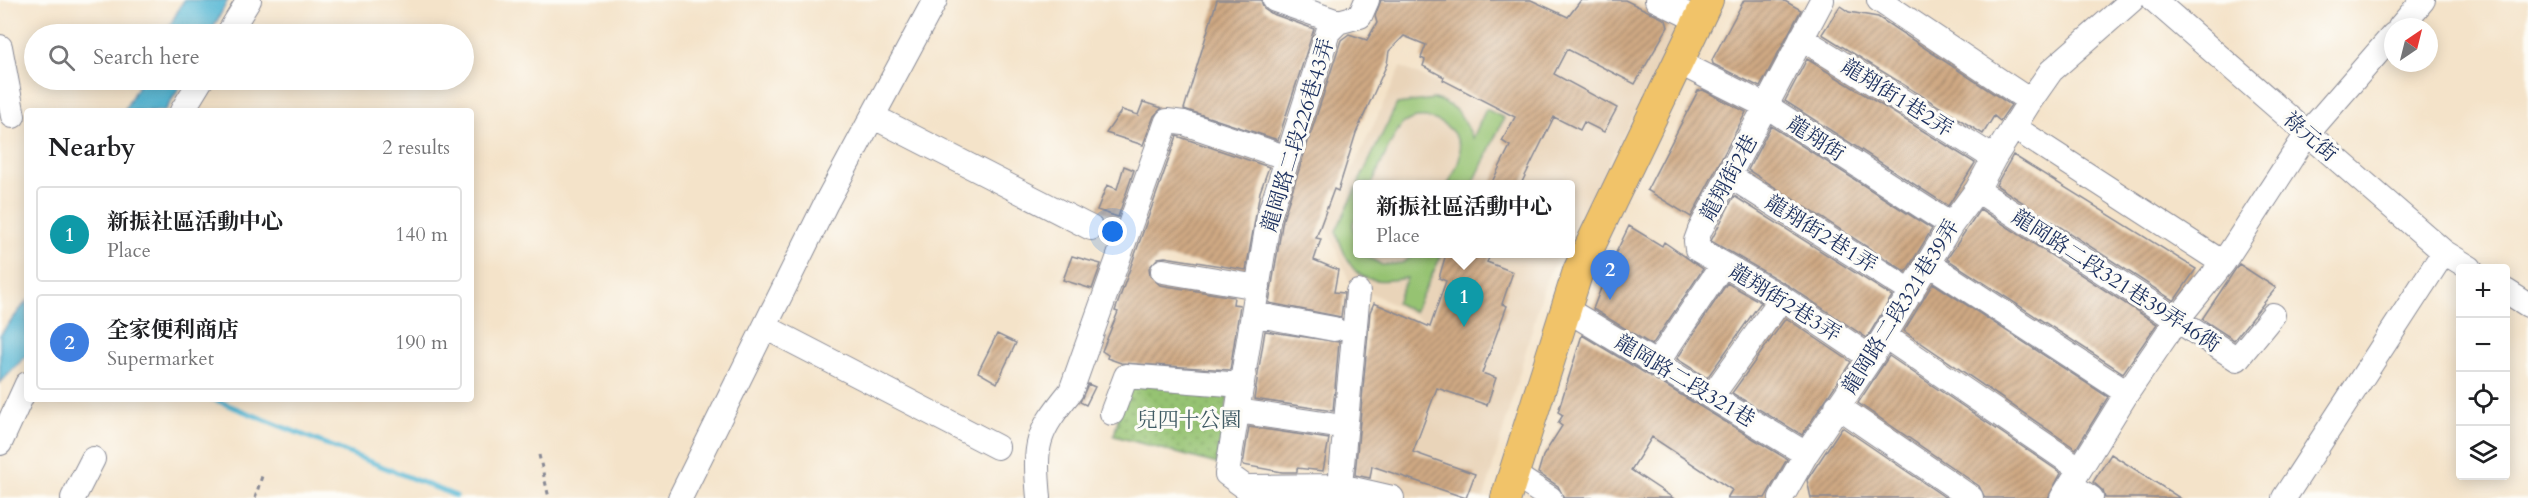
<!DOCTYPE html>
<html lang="en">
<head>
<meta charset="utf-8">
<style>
	:root { --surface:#fff; --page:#f6f6f6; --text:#202124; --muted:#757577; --line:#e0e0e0; --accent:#b45309 }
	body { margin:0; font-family:Cardo,"Noto Serif TC",serif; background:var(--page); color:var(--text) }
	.controls { position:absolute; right:18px; bottom:18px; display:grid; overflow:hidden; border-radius:6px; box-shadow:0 3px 15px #0003 }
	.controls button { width:54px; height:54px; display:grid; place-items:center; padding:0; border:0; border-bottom:2px solid var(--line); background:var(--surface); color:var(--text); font:30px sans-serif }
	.compass { position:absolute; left:2384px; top:18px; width:54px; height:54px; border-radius:50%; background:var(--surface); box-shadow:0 3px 15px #0003; rotate:35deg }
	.you { position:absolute; left:1113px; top:232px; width:21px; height:21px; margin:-15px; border:4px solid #fff; border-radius:50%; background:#1a73e8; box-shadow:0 0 0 9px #1a73e833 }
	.badge { display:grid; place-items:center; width:39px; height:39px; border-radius:50%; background:var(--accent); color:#fff; font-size:20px; font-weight:700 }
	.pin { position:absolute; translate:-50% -50px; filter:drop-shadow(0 2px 3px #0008) }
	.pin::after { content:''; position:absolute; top:32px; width:21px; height:18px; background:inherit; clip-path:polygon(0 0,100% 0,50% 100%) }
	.popup { position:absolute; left:1353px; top:180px; width:222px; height:78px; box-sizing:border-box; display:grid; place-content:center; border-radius:6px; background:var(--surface); filter:drop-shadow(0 2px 4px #0005); font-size:20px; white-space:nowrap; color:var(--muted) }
	.popup b { font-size:22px; color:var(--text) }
	.popup::after { content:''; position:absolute; left:50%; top:100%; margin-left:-12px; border:12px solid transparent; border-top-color:var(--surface) }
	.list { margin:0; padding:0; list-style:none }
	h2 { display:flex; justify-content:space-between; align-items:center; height:78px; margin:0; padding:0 24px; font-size:26px }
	h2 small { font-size:20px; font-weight:400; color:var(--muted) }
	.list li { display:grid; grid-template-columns:39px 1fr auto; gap:18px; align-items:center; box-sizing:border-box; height:96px; margin:0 12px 12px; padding:0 12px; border:2px solid var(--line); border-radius:6px }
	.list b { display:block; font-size:22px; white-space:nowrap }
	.list p { margin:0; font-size:20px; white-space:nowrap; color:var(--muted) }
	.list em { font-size:20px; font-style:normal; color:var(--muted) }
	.icon { flex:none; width:33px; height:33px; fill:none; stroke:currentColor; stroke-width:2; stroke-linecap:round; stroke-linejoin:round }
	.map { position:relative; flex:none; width:2528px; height:498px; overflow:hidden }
	.search { position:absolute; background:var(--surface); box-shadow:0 3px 15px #0003; left:24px; top:24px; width:450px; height:66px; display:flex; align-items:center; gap:15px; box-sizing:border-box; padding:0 21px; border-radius:33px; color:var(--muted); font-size:22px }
	.panel { position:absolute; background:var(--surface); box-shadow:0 3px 15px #0003; left:24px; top:108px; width:450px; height:294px; border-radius:6px }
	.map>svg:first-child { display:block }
</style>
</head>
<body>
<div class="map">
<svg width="2528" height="498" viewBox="0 0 2528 498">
	<defs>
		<pattern id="park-dots" width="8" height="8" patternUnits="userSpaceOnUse" patternTransform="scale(1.5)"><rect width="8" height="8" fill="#96c372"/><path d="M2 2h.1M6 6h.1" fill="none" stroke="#7a9f61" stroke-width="1.8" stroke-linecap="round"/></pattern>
		<pattern id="building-hatch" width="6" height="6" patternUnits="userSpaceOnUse" patternTransform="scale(1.5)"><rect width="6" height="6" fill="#cfa983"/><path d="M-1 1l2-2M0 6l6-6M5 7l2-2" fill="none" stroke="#a78a6e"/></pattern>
	</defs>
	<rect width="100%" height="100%" fill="#fdfcf7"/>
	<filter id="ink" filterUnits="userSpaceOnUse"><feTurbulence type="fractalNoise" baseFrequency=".0167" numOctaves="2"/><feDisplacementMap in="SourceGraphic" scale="12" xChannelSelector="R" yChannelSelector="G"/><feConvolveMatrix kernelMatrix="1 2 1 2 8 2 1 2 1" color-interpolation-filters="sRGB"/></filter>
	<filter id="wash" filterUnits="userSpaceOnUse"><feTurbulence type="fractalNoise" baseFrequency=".008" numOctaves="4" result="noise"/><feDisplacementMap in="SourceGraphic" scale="24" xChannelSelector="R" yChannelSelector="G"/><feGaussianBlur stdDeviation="1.35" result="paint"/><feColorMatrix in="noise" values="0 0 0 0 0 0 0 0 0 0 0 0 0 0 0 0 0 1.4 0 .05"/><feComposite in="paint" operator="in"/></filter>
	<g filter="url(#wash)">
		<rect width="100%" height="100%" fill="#f4e3c9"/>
		<path fill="#e9d4b9" d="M1575 0H1633L1682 24 1571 234 1570 184H1358V254H1560L1546 280 1484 498H1424L1372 487 1433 326 1349 281 1326 224 1401 67 1510 116Z"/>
		<path fill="url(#park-dots)" stroke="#587968" stroke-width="1.5" d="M1139 382 1229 389 1217 464 1114 436 1124 393Z"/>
		<path fill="#96c372" stroke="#587968" stroke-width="1.5" d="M1434 99C1457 105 1463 117 1473 138L1486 109 1504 118 1473 184H1448C1453 175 1459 165 1460 155 1462 127 1427 108 1404 123 1394 130 1378 172 1372 184H1358L1397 104Z
			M1357 186V214L1353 224 1358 254H1363L1382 265 1402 263 1414 254H1442L1414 312 1396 303 1407 278C1359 286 1351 275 1336 231Z"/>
		<path fill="#56b7d4" stroke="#387399" stroke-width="1.5" d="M184 0H228L210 34H165Z
			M141 80H184L165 111H124Z
			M27 301V355L0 383V335Z"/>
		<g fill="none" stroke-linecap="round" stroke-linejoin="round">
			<path stroke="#56b7d4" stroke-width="5" d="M213 399 456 496"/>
		</g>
		<g id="blocks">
			<path fill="url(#building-hatch)" d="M1217 0H1261L1264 9 1270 13 1314 29 1278 140 1184 109Z
				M1381 0H1531L1568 17 1581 0H1625L1666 20 1668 27 1635 84 1567 49 1554 74 1617 108 1604 132 1584 122 1580 130 1554 117 1521 184H1491L1510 146 1502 141 1515 117 1443 80 1444 77 1423 66 1425 60 1421 58 1426 45 1404 36 1389 51 1387 64 1356 133 1338 191 1334 189 1316 238 1321 239 1314 260 1338 270 1334 292 1344 293 1341 317 1269 303 1283 219 1341 40 1349 34 1367 40 1377 23 1375 16Z
				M1744 0H1783L1801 10 1760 87 1713 64 1712 60Z
				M1840 6 1849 12 1878 17 2011 105 2000 121 1994 116 1983 134 1822 34Z
				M1807 59 1975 163 1948 206 1785 101Z
				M1703 90 1746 112 1691 217 1647 190 1698 91Z
				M1143 102 1162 108 1154 116 1143 145 1106 133 1122 110 1138 115Z
				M1771 126 1932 229 1906 272 1748 170Z
				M1177 136 1269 167 1260 192 1246 270 1165 257 1158 258 1149 268 1150 276 1160 285 1234 297 1233 304 1240 305 1230 370 1121 363 1107 358 1108 355 1102 351 1118 312 1115 311Z
				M2013 155 2196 269 2174 301 1996 185Z
				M1124 166 1134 170 1118 217 1097 210 1107 185 1117 189Z
				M1734 196 1892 296 1867 338 1789 286 1711 241Z
				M1980 209 2157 324 2123 373 1947 259Z
				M1629 226 1662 246 1664 242 1703 269 1652 345 1593 309 1609 267Z
				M1446 254H1491L1487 262 1513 272 1502 304 1507 306 1482 373 1496 378 1487 405 1437 388 1413 452 1475 474 1466 498 1372 466 1370 478 1355 475 1370 312 1374 303 1430 327 1446 281 1439 278Z
				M1072 256 1101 264 1092 289 1063 280Z
				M2239 264 2276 288 2234 340 2202 319Z
				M1727 283 1761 302 1707 378 1677 359Z
				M1933 283 2108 397 2076 449 1904 331Z
				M1786 318 1851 362 1802 435 1732 393Z
				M1265 331 1339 342 1333 411 1254 399Z
				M997 334 1016 343 997 383 978 372Z
				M1582 335 1787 459 1765 498H1727L1732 490 1652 437 1631 470 1673 498H1564L1558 486 1538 473 1543 456 1562 426 1558 423 1563 415 1558 412Z
				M1889 356 2061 473 2048 498H1985L1979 486 1858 403Z
				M1088 384 1095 387 1086 405 1080 402Z
				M1249 427 1329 439 1323 471 1297 468V472H1282L1243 465Z
				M1842 427 1946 498H1811L1807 480Z
				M2111 454 2180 498H2105L2103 491 2093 482Z"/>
		</g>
	</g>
	<g filter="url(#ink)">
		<use href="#blocks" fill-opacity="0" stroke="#888994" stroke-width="1.5"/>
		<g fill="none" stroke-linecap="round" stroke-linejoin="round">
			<g stroke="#888994" stroke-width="26">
				<path id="minor" d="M1275 0 1338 22
					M1367 0 1360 16 1338 22 1328 32 1269 216 1227 474 1245 487 1340 486 1392 498
					M1657 0 1698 20
					M1822 0 1700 230 1696 241 1697 249 1782 298 1871 358
					M2154 0 2444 252 2470 268
					M2400 27 2423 0
					M228 34 249 0
					M1801 38 1994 158
					M0 47 13 116
					M1676 61 1768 107 1951 225
					M2030 101 2051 71 2132 0
					M182 111 201 80
					M874 117 1091 228
					M2015 128 2223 263
					M1730 176 1912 292
					M1977 190 2237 359 2273 315
					M1929 264 2127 393
					M1163 271 1258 287
					M2506 291 2528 305
					M1564 308 1806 454
					M1253 314 1334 329
					M765 327 997 447
					M1885 336 2080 469
					M1657 363 1723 264
					M1711 397 1782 298
					M1837 406 1971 498
					M1238 411 1330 425
					M1112 413 1126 376 1242 385
					M0 443 27 384
					M1513 474 1550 498
					M2071 485 2091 498
					M1340 486 1358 292
					M73 498 93 459
					M680 498 826 203 935 0
					M1039 498C1034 443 1036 434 1071 391L1167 121 1184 123 1288 158
					M1781 498 1806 454 1871 358 1951 225 1977 190 1994 158 2030 101 1879 0
					M2062 498 2127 393 2176 321 2223 263 2307 134 2393 35
					M2284 498 2444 252"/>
			</g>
			<g stroke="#888994" stroke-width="32">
				<path id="major" d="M1506 498 1578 271 1708 0"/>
			</g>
			<path stroke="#888994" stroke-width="3" stroke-dasharray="4.5 4.5" stroke-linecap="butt" d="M539 455 549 498
				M255 498 263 473"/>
			<use href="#minor" stroke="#fff" stroke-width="24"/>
			<use href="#major" stroke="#f1c369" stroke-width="30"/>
		</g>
	</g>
	<g text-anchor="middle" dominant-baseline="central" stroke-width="6" stroke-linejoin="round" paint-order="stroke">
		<g font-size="21" fill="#1b2f5e" stroke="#fdfcf7">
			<text transform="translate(1897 98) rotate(32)">龍翔街1巷2弄</text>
			<text transform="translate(1298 135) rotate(-73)">龍岡路二段226巷43弄</text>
			<text transform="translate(2310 137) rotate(41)">祿元街</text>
			<text transform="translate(1816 139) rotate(33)">龍翔街</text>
			<text transform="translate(1729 178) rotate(-61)">龍翔街2巷</text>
			<text transform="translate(1821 234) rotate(32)">龍翔街2巷1弄</text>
			<text transform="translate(2116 281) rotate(33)">龍岡路二段321巷39弄46衖</text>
			<text transform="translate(1785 303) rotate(32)">龍翔街2巷3弄</text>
			<text transform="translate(1901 307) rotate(-58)">龍岡路二段321巷39弄</text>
			<text transform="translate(1685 381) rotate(31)">龍岡路二段321巷</text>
		</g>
		<g font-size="21" fill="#405b64" stroke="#fdfcf7">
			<text x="1189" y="420">兒四十公園</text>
		</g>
	</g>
</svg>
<div class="controls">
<button>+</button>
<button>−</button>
<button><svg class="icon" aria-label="locate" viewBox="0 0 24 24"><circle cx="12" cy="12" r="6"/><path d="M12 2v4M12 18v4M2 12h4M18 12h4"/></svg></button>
<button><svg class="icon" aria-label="layers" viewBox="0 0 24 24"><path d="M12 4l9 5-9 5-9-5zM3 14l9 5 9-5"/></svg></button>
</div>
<svg class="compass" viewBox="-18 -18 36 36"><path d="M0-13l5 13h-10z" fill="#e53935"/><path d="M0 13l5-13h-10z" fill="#757577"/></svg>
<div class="you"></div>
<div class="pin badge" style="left:1464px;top:327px;background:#0f9aa8">1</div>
<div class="popup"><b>新振社區活動中心</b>Place</div>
<div class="pin badge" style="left:1610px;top:300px;background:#3f7fe0">2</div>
<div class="search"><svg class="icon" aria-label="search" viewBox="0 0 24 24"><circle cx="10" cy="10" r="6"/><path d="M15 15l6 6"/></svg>Search here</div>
<section class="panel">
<h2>Nearby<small>2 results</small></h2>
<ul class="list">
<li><span class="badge" style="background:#0f9aa8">1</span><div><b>新振社區活動中心</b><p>Place</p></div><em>140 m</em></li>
<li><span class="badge" style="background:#3f7fe0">2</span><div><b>全家便利商店</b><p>Supermarket</p></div><em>190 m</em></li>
</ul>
</section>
</div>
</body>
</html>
